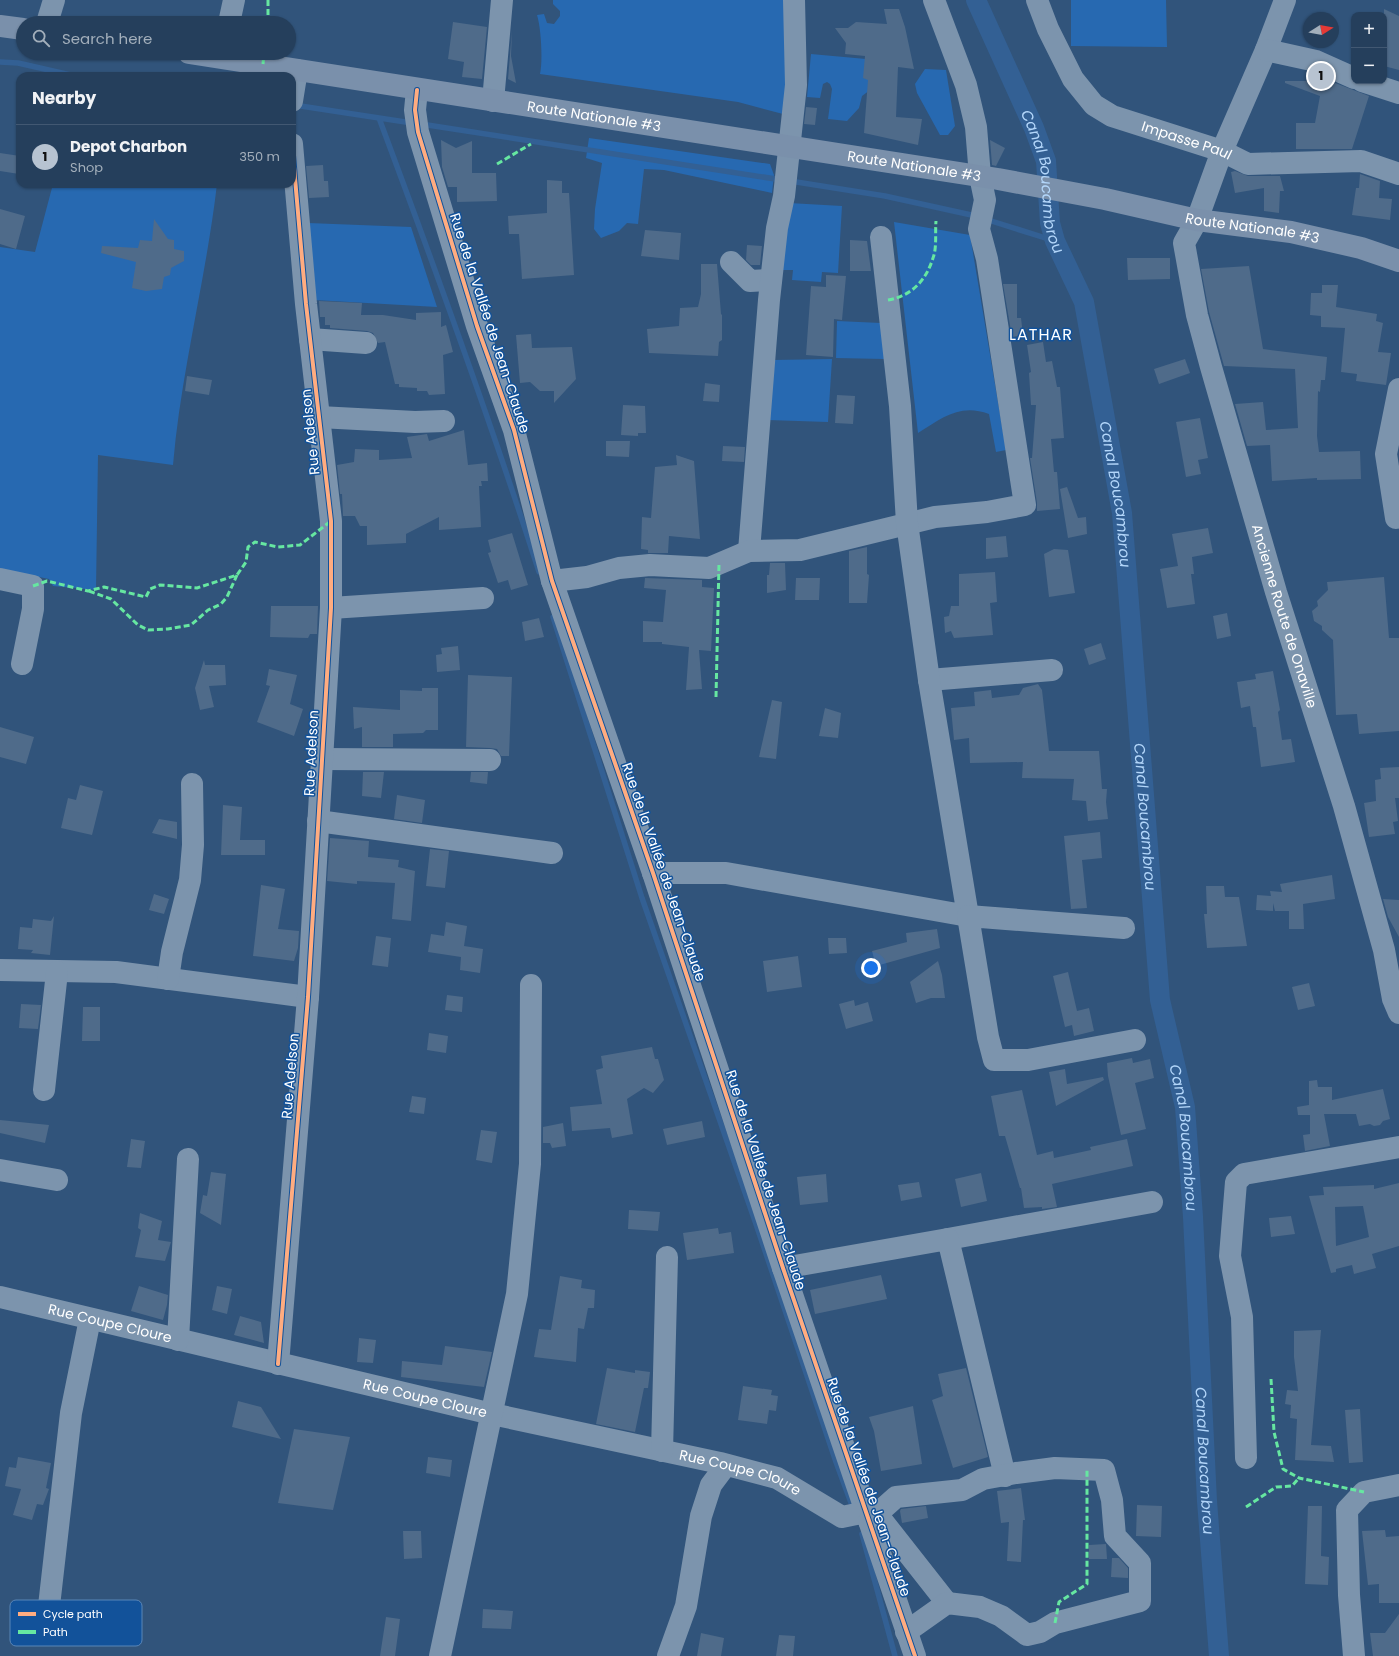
<!DOCTYPE html>
<html lang="en">
<head>
<meta charset="utf-8">
<style>
	:root { --surface:#253f5c; --page:#314a65; --text:#f1f3f6; --muted:#a3afbb; --line:#425872; --accent:#b7c3d1 }
	body { margin:0; font-family:Poppins,sans-serif; background:var(--page); color:var(--text) }
	.controls { position:absolute; right:12px; top:12px; display:grid; overflow:hidden; border-radius:8px; box-shadow:0 1px 3px #0004 }
	.controls button { width:36px; height:36px; display:grid; place-items:center; padding:0; border:0; border-bottom:1px solid var(--line); background:var(--surface); color:var(--text); font:20px sans-serif }
	.compass { position:absolute; left:1303px; top:12px; width:36px; height:36px; border-radius:50%; background:var(--surface); box-shadow:0 1px 3px #0004; rotate:79deg }
	.you { position:absolute; left:871px; top:968px; width:14px; height:14px; margin:-10px; border:3px solid #fff; border-radius:50%; background:#1a73e8; box-shadow:0 0 0 6px #1a73e833 }
	.badge { display:grid; place-items:center; width:26px; height:26px; border-radius:50%; background:var(--accent); color:#111; font-size:13px; font-weight:700 }
	.pin { position:absolute; translate:-50% -50%; border:2px solid #fff; box-shadow:0 1px 4px #0006 }
	.list { margin:0; padding:0; list-style:none }
	h2 { display:flex; justify-content:space-between; align-items:center; height:52px; margin:0; padding:0 16px; font-size:17px }
	h2 small { font-size:13px; font-weight:400; color:var(--muted) }
	.list li { display:grid; grid-template-columns:26px 1fr auto; gap:12px; align-items:center; box-sizing:border-box; height:64px; padding:0 16px; border-top:1px solid var(--line) }
	.list b { display:block; font-size:15px; white-space:nowrap }
	.list p { margin:0; font-size:13px; white-space:nowrap; color:var(--muted) }
	.list em { font-size:13px; font-style:normal; color:var(--muted) }
	.icon { flex:none; width:22px; height:22px; fill:none; stroke:currentColor; stroke-width:2; stroke-linecap:round; stroke-linejoin:round }
	.map { position:relative; flex:none; width:1399px; height:1656px; overflow:hidden }
	.search { position:absolute; background:var(--surface); box-shadow:0 1px 3px #0004; left:16px; top:16px; width:280px; height:44px; display:flex; align-items:center; gap:10px; box-sizing:border-box; padding:0 14px; border-radius:22px; color:var(--muted); font-size:15px }
	.panel { position:absolute; background:var(--surface); box-shadow:0 1px 3px #0004; left:16px; top:72px; width:280px; height:116px; border-radius:12px }
	.map>svg:first-child { display:block }
</style>
</head>
<body>
<div class="map">
<svg width="1399" height="1656" viewBox="0 0 1399 1656">
	<rect width="100%" height="100%" fill="#31547b"/>
	<path fill="#2769b1" d="M553 0H784L786 83 783 114 738 102 540 74C543 61 541 27 537 15L544 14 547 23 554 24 560 16V11L553 4Z
		M1071 0H1166L1167 47 1071 46Z
		M811 54 866 59 871 76 870 90 862 96 859 108 847 121 828 119 832 89 830 84 827 82 823 84 820 98 807 97Z
		M925 69 946 70 955 126 948 135H940L917 93 915 84Z
		M589 138 770 164 774 175 772 193 664 170 644 169 638 224 627 223 619 231 601 238 594 229 595 209 602 163 586 158Z
		M53 184H217C206 279 181 371 173 465L98 455 96 590 53 586 49 579 0 569V247L35 252Z
		M789 203 842 206 838 273 822 272 821 282 792 280 793 270H779Z
		M894 222 970 235 1006 450 996 452 989 414C960 403 942 418 918 433Z
		M308 223 411 227 437 307 314 300Z
		M837 321 881 323 885 359 836 358Z
		M832 359 828 422 768 420 773 360Z"/>
	<g fill="none" stroke-linecap="round" stroke-linejoin="round">
		<path stroke="#336094" stroke-width="5.5" d="M0 62 18 63 75 76
			M294 105 412 123
			M379 118C435 268 490 419 539 572
			M421 124 782 180
			M790 181 885 196 976 216
			M985 219 1055 241
			M553 617 642 898 756 1224 836 1462 854 1511
			M862 1534 895 1656"/>
		<path stroke="#336094" stroke-width="20" id="s1" d="M976 0 1034 128 1046 161 1050 223 1055 241 1084 302 1122 513 1160 1000 1185 1107 1193 1217 1207 1501 1219 1656"/>
	</g>
	<path fill="#4f6b8a" fill-rule="evenodd" d="M884 9H899L905 27 914 69 898 67 896 117 922 119 918 145 864 133 868 80 863 78 865 56 845 54 846 43 835 28H848L856 22 887 24Z
		M1384 9 1399 16V70L1384 66Z
		M453 22 487 27 482 79 462 77 464 62 448 59Z
		M512 30 511 56 516 83 508 79Z
		M1285 81H1330L1369 96 1352 149H1296V123H1315L1320 96 1285 83Z
		M806 107 817 108 815 125 804 124Z
		M441 140 456 148 472 141V173H496L497 201 457 202V187H448L442 167Z
		M990 140 1005 148 996 166 992 165Z
		M0 153 20 156 19 174 0 171Z
		M323 165 324 181H328L329 197 309 198 306 166Z
		M1235 171 1248 176H1280L1284 191H1280L1279 213 1264 211V188L1235 193 1231 172Z
		M1360 174 1380 181 1379 198 1392 199 1390 220 1352 215 1356 188H1359Z
		M547 180 562 181V193H569L574 275 522 279 519 234H509L508 216 547 213Z
		M0 209 25 216 16 249 0 244Z
		M154 219 168 239 174 240V249L184 251V261L171 268 170 275 164 277 162 289 146 291 132 288 136 262 101 253 102 246 138 248 140 240 152 241Z
		M645 230 681 233 679 260 641 256Z
		M850 240 867 241 871 271H850Z
		M747 245 762 246 760 265H751L746 260Z
		M1127 258H1170V279L1128 280Z
		M701 264H717L721 314 722 315V340L719 342 718 356 649 353 647 329 679 326 680 308 698 307 701 294Z
		M1249 266 1263 349 1327 357 1325 380H1321L1320 392 1318 391 1317 436 1319 452 1360 451 1361 479 1317 480V478L1272 481 1270 445 1247 446 1235 404 1263 402 1266 430 1298 428 1295 369 1224 366 1209 312 1201 269Z
		M826 275 846 276 842 320 834 319 833 357 806 355 811 286 826 287Z
		M1003 284H1017V318H1021L1023 335 1012 337Z
		M1322 285H1338L1336 307 1377 314 1376 321 1383 323 1378 352 1391 353 1386 385 1356 381 1357 374 1341 372 1345 328 1321 327V316L1310 315 1311 293H1322Z
		M319 301 362 303 361 315H383L416 320V313L441 312V327L446 325 453 352 443 355 445 394 429 395 427 391H417V388L399 387V384H395L385 342 378 343 373 333 367 331 330 328V325H325V317H320Z
		M531 334 532 348 572 347 576 379 554 403V391H540L530 382 520 383 516 335Z
		M1043 342 1046 362 1052 361 1057 387H1060L1064 438 1051 439 1054 472H1057L1060 509 1037 511V503L1030 458H1032L1036 405H1031L1029 373 1031 372 1027 345Z
		M1185 359 1190 373 1159 384 1154 369Z
		M187 376 212 380 209 395 185 391Z
		M705 383 720 385 719 402 703 401Z
		M837 395 855 396 853 424 835 423Z
		M623 405 645 406 646 433H638V436L621 435Z
		M1200 418 1208 458 1198 460 1201 474 1186 477 1176 422Z
		M464 430 468 465 487 463 488 481H481L482 486H479L481 527 439 530V517L406 534V543L367 545V526H360L355 516H343L342 494H340L337 465 354 462 355 449 379 450V460L412 458 407 437 427 434 429 441Z
		M606 441H630L629 457 606 456Z
		M723 446 745 447 744 462 722 461Z
		M676 455 694 461 700 539 669 536 668 553H648V550L641 549 642 517 651 518 655 467 677 465Z
		M1067 487 1078 518 1086 517 1087 534 1068 538 1060 489Z
		M1208 528 1213 553 1192 557 1194 574H1191L1195 604 1167 608 1160 569 1178 566 1172 534Z
		M512 533 528 585 511 590 508 580 498 583 488 553 491 552 488 540Z
		M1006 536 1008 557 986 559V538Z
		M867 547V574L869 575 867 603H849V551Z
		M1054 549 1068 550 1075 593 1049 597 1044 554Z
		M770 563H785L786 590 767 593V575H769Z
		M995 572 997 602 990 603 993 635 954 638 951 631 945 633 944 617 949 616 951 606H959V574Z
		M1384 577 1389 638H1399V731L1359 734 1357 714 1336 715 1333 640 1322 630V626L1314 621 1312 611 1318 606 1317 601 1328 590 1327 582Z
		M645 578 702 580V587L714 588 711 651 699 650 702 689 686 690 689 647 662 644V642H643V621L663 622 666 590 644 588Z
		M796 578H820L819 600H795Z
		M271 606H318L317 634H310L308 638 270 637Z
		M1227 613 1231 636 1217 639 1213 616Z
		M539 618 544 637 525 641 522 622Z
		M1101 643 1106 659 1089 665 1084 649Z
		M458 646 460 670 437 672 436 655 442 654 441 648Z
		M204 660 205 665H225L226 685 209 686 214 707 200 710 195 688Z
		M269 669 297 675 290 704 303 709 294 736 257 722 270 686 266 685Z
		M1273 671 1280 710 1278 712 1282 740 1291 739 1295 762 1261 767 1256 727H1253L1250 706 1241 708 1237 682 1256 679 1255 674Z
		M468 675 512 677 509 756H501L497 749 490 748 466 747Z
		M1038 684 1042 690 1049 751H1099L1102 789H1107L1106 802 1108 819 1088 821 1086 801 1072 800 1074 779 1022 778 1023 762 970 763 969 738 954 740 951 708 975 706 974 692 991 690 992 698 1019 695 1023 688Z
		M422 688H438V730H426L423 733 393 734V747H362V727L354 729 353 707 400 710V690L422 691Z
		M772 700 782 702 776 759 759 757Z
		M825 708 841 713 838 738 819 736Z
		M0 727 34 737 26 764 0 757Z
		M1399 767V798H1395L1398 821 1393 822 1395 834 1369 837 1364 803 1376 801 1375 780 1381 779 1380 768Z
		M363 772H384L381 798 362 796Z
		M471 772H488L487 784 470 782Z
		M80 785 103 791 92 835 61 828 68 798 76 800Z
		M397 795 425 800 422 823 394 819Z
		M223 805 242 807 240 840H265V855H221Z
		M159 819 177 822V839L152 833Z
		M1100 832 1102 858 1082 860 1087 908 1071 909 1064 836Z
		M330 838 369 841 368 857 399 860 398 867 415 871 411 921 392 919 395 883 357 881V884L327 881Z
		M430 849 449 851 445 888 426 886Z
		M1332 875 1335 899 1303 904 1304 929H1289V911H1275L1273 903V911L1256 910 1257 895 1271 896 1270 891 1282 892 1280 884Z
		M261 885 285 889 278 929 299 931 298 948 294 961 253 956Z
		M1206 886H1224L1225 897H1239L1247 946 1207 948 1204 914H1207Z
		M154 894 169 899 164 914 149 910Z
		M1383 899 1399 900V937L1388 917Z
		M54 916 50 955 31 953 33 950 18 949 20 927 32 928 33 919 51 921Z
		M446 922 467 926 464 946 483 949 480 973 460 970 461 957 428 952 431 934 444 936Z
		M937 929 940 948 876 966 872 951 907 942 906 933Z
		M376 936 391 938 388 967 372 965Z
		M828 938H846L847 953 829 954Z
		M798 956 802 987 767 992 763 961Z
		M938 961 942 975 945 998H931L916 1003 910 982Z
		M1068 972 1077 1011 1089 1008 1094 1031 1074 1036 1072 1025 1065 1027 1053 976Z
		M1309 983 1315 1006 1298 1010 1292 987Z
		M447 995 463 997 462 1012 445 1010Z
		M854 1000 855 1006 868 1002 873 1021 846 1029 839 1004Z
		M21 1004 41 1005 38 1029 19 1028Z
		M83 1007H100V1041H82Z
		M429 1033 448 1036 446 1053 427 1050Z
		M652 1047 655 1059H658L664 1080 653 1093 644 1088 627 1099 633 1134 612 1138 610 1128 572 1131 570 1107 602 1104 596 1070 603 1068 601 1056Z
		M1132 1058 1133 1063 1150 1059 1154 1078 1135 1083 1146 1129 1121 1135 1108 1076 1107 1063Z
		M1065 1069 1067 1084 1103 1077 1104 1080 1056 1106 1049 1072Z
		M1317 1080 1318 1087H1332V1100L1383 1089 1390 1119 1383 1121 1380 1125 1374 1126 1370 1124 1359 1126 1356 1114H1324L1330 1146 1305 1151 1303 1135 1310 1134V1115H1298L1297 1107 1309 1105V1081Z
		M1022 1090 1037 1155 1053 1151 1054 1158 1091 1150 1090 1147 1127 1139 1133 1166 1052 1184 1057 1207 1042 1209V1207L1024 1208 1021 1188H1020L1005 1136H999L991 1096Z
		M412 1096 426 1098 424 1114 409 1112Z
		M0 1120 49 1125 45 1143 0 1133Z
		M702 1121 705 1137 667 1145 663 1129Z
		M563 1123 566 1146 552 1148 550 1143H543V1127Z
		M481 1130 497 1132 492 1163 476 1160Z
		M131 1139 145 1141 141 1168 127 1167Z
		M211 1172 226 1174 221 1225 200 1213 203 1195 207 1196Z
		M981 1173 987 1201 961 1207 955 1179Z
		M826 1174 828 1202 800 1205 797 1177Z
		M919 1182 922 1197 901 1201 898 1185Z
		M1399 1183V1246L1372 1254 1376 1268 1354 1274 1352 1265 1336 1269V1272L1331 1273 1309 1196 1324 1195 1323 1187 1374 1185V1189ZM1363 1206 1369 1237 1336 1246 1335 1207Z
		M629 1210 660 1212 658 1231 628 1229Z
		M140 1213 162 1221 158 1240 171 1242 165 1261 135 1257 141 1230 138 1228Z
		M1291 1216 1295 1234 1271 1237 1269 1218Z
		M718 1228 719 1234 731 1232 734 1253 687 1260 683 1233Z
		M881 1275 887 1299 815 1314 810 1290Z
		M560 1276 582 1280 581 1288 595 1290 594 1308H588L584 1329 578 1328 576 1362 534 1357 539 1329 551 1330Z
		M139 1286 168 1295 167 1305 163 1320 131 1311Z
		M217 1286 232 1289 227 1314 212 1310Z
		M240 1316 261 1322 264 1343 234 1335Z
		M1321 1330 1311 1445 1331 1446 1334 1462 1295 1460 1297 1419 1290 1418 1291 1405 1285 1404 1287 1390 1298 1391 1294 1357V1331Z
		M359 1338 376 1340 373 1363 357 1362Z
		M445 1346 492 1352 484 1387 401 1377 402 1361 442 1365Z
		M607 1368 635 1373V1370L650 1372 648 1388H644L635 1432 596 1424Z
		M966 1368 988 1457 953 1468 932 1400 943 1396 938 1374Z
		M743 1386 772 1390 771 1395 778 1396 776 1411 769 1410 767 1424 738 1420Z
		M238 1401 261 1407 281 1439 232 1427Z
		M913 1406 922 1464 881 1471 874 1431 869 1417Z
		M1360 1409 1363 1462 1349 1463 1345 1410Z
		M294 1429 350 1437 333 1510 278 1503Z
		M18 1457 51 1463 46 1488 49 1489 43 1505 37 1504 32 1520 13 1515 21 1489 5 1486 9 1467 16 1468Z
		M428 1457 452 1460 450 1477 426 1473Z
		M1021 1488 1025 1520H1023L1021 1562 1007 1561 1009 1522 1001 1523 997 1491Z
		M1137 1505 1162 1506 1161 1537 1136 1536Z
		M926 1506 928 1518 902 1523 900 1511 901 1509Z
		M1308 1506H1322L1321 1556 1329 1557 1328 1585 1305 1584Z
		M1385 1530 1386 1537 1399 1536V1603H1379V1584L1368 1585 1362 1531Z
		M403 1531H421L422 1558 404 1559Z
		M1089 1545 1106 1544 1107 1559H1089Z
		M1112 1558H1119L1128 1568V1578L1111 1577Z
		M483 1609 513 1611 511 1629 482 1628Z
		M1399 1614V1656H1373L1370 1633H1385Z
		M386 1617 400 1619 395 1656H380Z
		M701 1633 724 1638 721 1656H697Z
		M779 1635 795 1636 793 1656H776Z"/>
	<g fill="none" stroke-linecap="round" stroke-linejoin="round">
		<g stroke="#7c94ad" stroke-width="22">
			<path id="s2" d="M1037 0 1048 29 1073 79 1094 105 1112 116 1222 151 1248 164 1361 161 1399 174"/>
			<path id="s3" d="M1285 0 1266 50 1222 151 1197 220 1184 243 1197 315 1211 367 1276 592 1344 806 1384 950 1393 999 1399 1013"/>
			<path d="M47 23 54 0"/>
			<path d="M229 23 234 0"/>
			<path d="M1266 50 1316 61 1354 78"/>
			<path d="M1362 81 1399 93"/>
			<path d="M417 90 415 110 418 132 477 326 514 430 552 581 653 873 783 1268 915 1656"/>
			<path d="M292 101 297 70"/>
			<path d="M493 101 502 0"/>
			<path d="M731 262 750 281 771 280"/>
			<path d="M310 339 366 343"/>
			<path d="M319 417 415 422 444 421"/>
			<path d="M1396 518 1386 454 1399 389"/>
			<path d="M749 551 769 300 777 228 784 196 796 85 794 0"/>
			<path d="M0 579 33 586V609L22 664"/>
			<path d="M552 581 587 577 619 568 650 565 709 568 749 551 800 550 935 517 987 512 1025 505 987 259 979 229 985 200 980 176 976 127 966 85 934 0"/>
			<path d="M331 608 483 598"/>
			<path d="M929 680 1052 670"/>
			<path d="M322 759 490 760"/>
			<path d="M318 821 552 853"/>
			<path d="M653 873H726L968 916 929 680 907 523 900 406 881 237"/>
			<path d="M1124 928 968 916 988 1037 994 1060H1028L1135 1040"/>
			<path d="M0 970 116 972 308 997"/>
			<path d="M168 979 172 952 190 880 193 845 192 784"/>
			<path d="M44 1090 57 972"/>
			<path d="M0 1170 57 1180"/>
			<path d="M948 1239 1152 1202"/>
			<path d="M783 1268 948 1239 1005 1476"/>
			<path id="s4" d="M0 1297 492 1414 720 1463 777 1478 842 1517 866 1512"/>
			<path d="M178 1340 188 1159"/>
			<path d="M278 1364 308 997 331 608V521L306 304 292 144"/>
			<path d="M662 1451 667 1257"/>
			<path d="M1246 1458 1242 1317 1230 1256 1236 1182 1244 1174 1399 1147"/>
			<path d="M877 1514 947 1603"/>
			<path d="M869 1521 896 1497 962 1490 983 1479 1016 1473 1055 1468 1104 1470 1112 1500 1115 1536 1140 1563V1601L1055 1623 1040 1632 1027 1635 1001 1616 980 1607 947 1603 906 1632"/>
			<path d="M49 1606 71 1413 90 1319"/>
			<path d="M440 1656 517 1294 530 1164 531 985"/>
			<path d="M668 1656 686 1606 701 1516 711 1485 726 1465"/>
			<path d="M1354 1656 1349 1595 1347 1510 1364 1492 1399 1485"/>
		</g>
		<g stroke="#7a90ab" stroke-width="22">
			<path d="M0 26 23 29"/>
			<path id="s5" d="M189 53 998 179 1105 199 1197 220 1291 232 1361 248 1399 261"/>
		</g>
		<path stroke="#66e7a1" stroke-width="3" stroke-dasharray="6 3" stroke-linecap="butt" d="M268 0V23
			M263 64 264 53
			M497 164 531 144
			M888 300C911 296 926 281 933 258 937 248 935 233 936 221
			M33 586 47 581 88 591 104 587 146 597 150 589 160 585 197 588 237 575 246 562 248 547 255 542 278 547 300 545 331 521
			M89 591 111 599 138 625 148 630 168 629 191 625 208 610 221 604 227 597 237 575
			M716 697 719 563
			M1271 1379 1274 1432 1283 1469 1299 1478 1364 1492
			M1246 1507 1276 1487 1292 1486 1299 1478
			M1055 1623 1059 1602 1087 1584V1469"/>
		<g stroke="#12529a" stroke-width="6">
			<path id="cycleway" d="M417 90 415 110 418 132 477 326 514 430 552 581 653 873 783 1268 915 1656
				M278 1364 308 997 331 608V521L306 304 292 144"/>
		</g>
		<use href="#cycleway" stroke="#ffac80" stroke-width="4"/>
	</g>
	<g text-anchor="middle" dominant-baseline="central" stroke-width="3" stroke-linejoin="round" paint-order="stroke">
		<g font-size="14" fill="#fff" stroke="#12529a">
			<text stroke="none"><textPath href="#s5" startOffset="410">Route Nationale #3</textPath></text>
			<text stroke="none"><textPath href="#s2" startOffset="220">Impasse Paul</textPath></text>
			<text stroke="none"><textPath href="#s5" startOffset="734">Route Nationale #3</textPath></text>
			<text stroke="none"><textPath href="#s5" startOffset="1078">Route Nationale #3</textPath></text>
			<text transform="translate(490 323) rotate(72)">Rue de la Vallée de Jean-Claude</text>
			<text transform="translate(310 432) rotate(-96)">Rue Adelson</text>
			<text stroke="none"><textPath href="#s3" startOffset="650">Ancienne Route de Onaville</textPath></text>
			<text transform="translate(311 753) rotate(-87)">Rue Adelson</text>
			<text transform="translate(664 872) rotate(71)">Rue de la Vallée de Jean-Claude</text>
			<text transform="translate(290 1076) rotate(-85)">Rue Adelson</text>
			<text transform="translate(766 1180) rotate(72)">Rue de la Vallée de Jean-Claude</text>
			<text stroke="none"><textPath href="#s4" startOffset="113">Rue Coupe Cloure</textPath></text>
			<text stroke="none"><textPath href="#s4" startOffset="437">Rue Coupe Cloure</textPath></text>
			<text stroke="none"><textPath href="#s4" startOffset="761">Rue Coupe Cloure</textPath></text>
			<text transform="translate(869 1487) rotate(71)">Rue de la Vallée de Jean-Claude</text>
		</g>
		<g font-size="15" font-style="italic" fill="#b3d6fa" stroke="#12529a">
			<text stroke="none"><textPath href="#s1" startOffset="195">Canal Boucambrou</textPath></text>
			<text stroke="none"><textPath href="#s1" startOffset="519">Canal Boucambrou</textPath></text>
			<text stroke="none"><textPath href="#s1" startOffset="843">Canal Boucambrou</textPath></text>
			<text stroke="none"><textPath href="#s1" startOffset="1167">Canal Boucambrou</textPath></text>
			<text stroke="none"><textPath href="#s1" startOffset="1491">Canal Boucambrou</textPath></text>
		</g>
		<g font-size="16" letter-spacing="1" fill="#fff" stroke="#12529a">
			<text x="1041" y="334">LATHAR</text>
		</g>
	</g>
	<rect x="10" y="1600" width="132" height="46" rx="6" fill="#12529a" stroke="#5986b8" stroke-width="1"/>
	<rect x="18" y="1612" width="18" height="4" fill="#ffac80"/>
	<rect x="18" y="1630" width="18" height="4" fill="#66e7a1"/>
	<g font-size="11" fill="#fff">
		<text x="43" y="1618">Cycle path</text>
		<text x="43" y="1636">Path</text>
	</g>
</svg>
<div class="controls">
<button>+</button>
<button>−</button>
</div>
<svg class="compass" viewBox="-18 -18 36 36"><path d="M0-13l5 13h-10z" fill="#e53935"/><path d="M0 13l5-13h-10z" fill="#a3afbb"/></svg>
<div class="you"></div>
<div class="pin badge" style="left:1321px;top:76px">1</div>
<div class="search"><svg class="icon" aria-label="search" viewBox="0 0 24 24"><circle cx="10" cy="10" r="6"/><path d="M15 15l6 6"/></svg>Search here</div>
<section class="panel">
<h2>Nearby<small></small></h2>
<ul class="list">
<li><span class="badge">1</span><div><b>Depot Charbon</b><p>Shop</p></div><em>350 m</em></li>
</ul>
</section>
</div>
</body>
</html>
